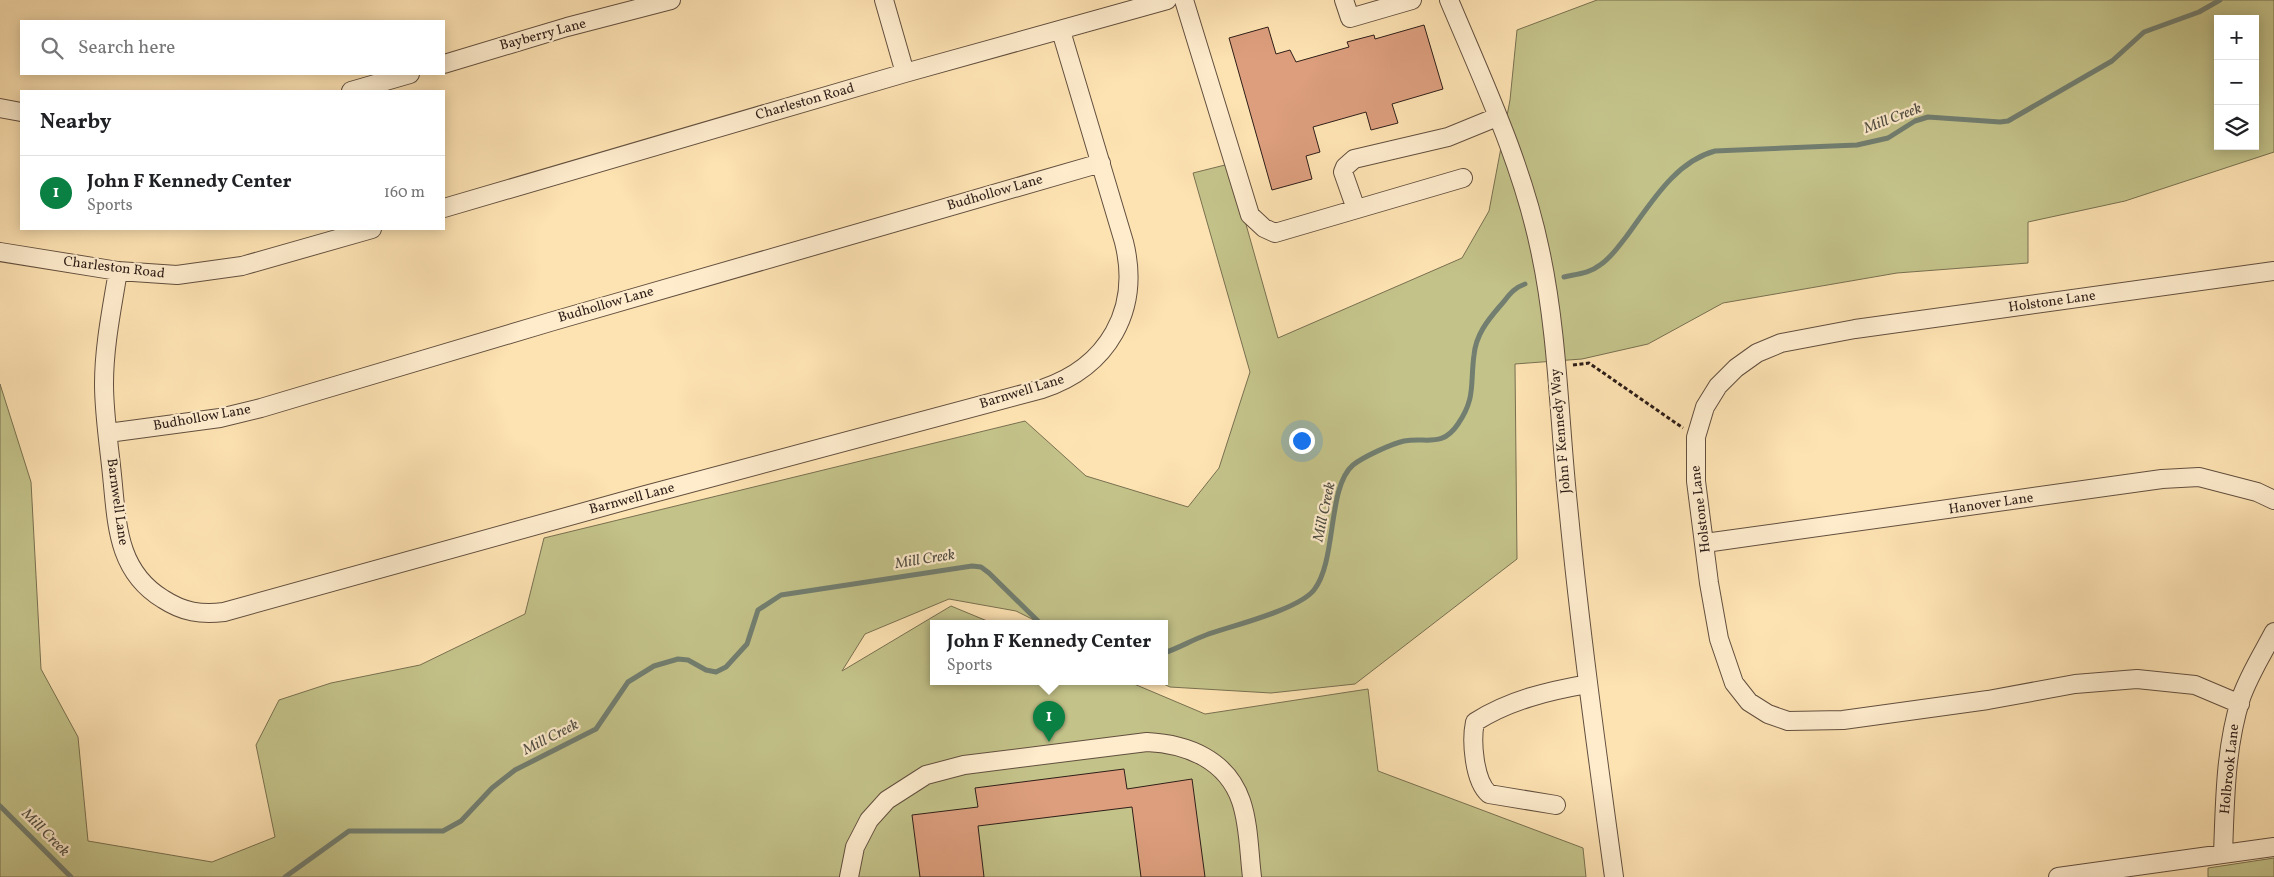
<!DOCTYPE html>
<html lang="en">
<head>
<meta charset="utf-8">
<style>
	:root { --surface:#fff; --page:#f2f2f2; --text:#202124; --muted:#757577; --line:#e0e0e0; --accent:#0b8043 }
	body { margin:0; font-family:Vollkorn,serif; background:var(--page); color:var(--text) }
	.controls { position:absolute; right:15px; top:15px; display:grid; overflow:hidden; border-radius:0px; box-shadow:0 2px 12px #0003 }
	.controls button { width:45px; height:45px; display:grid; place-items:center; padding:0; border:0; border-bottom:1px solid var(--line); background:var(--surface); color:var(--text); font:25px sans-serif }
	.you { position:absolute; left:1301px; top:440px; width:18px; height:18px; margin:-12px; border:4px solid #fff; border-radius:50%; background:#1a73e8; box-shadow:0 0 0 8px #1a73e833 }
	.badge { display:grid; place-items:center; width:32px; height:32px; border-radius:50%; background:var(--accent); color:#fff; font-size:16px; font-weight:700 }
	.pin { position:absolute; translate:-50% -41px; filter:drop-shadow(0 1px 2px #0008) }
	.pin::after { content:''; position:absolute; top:26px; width:18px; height:15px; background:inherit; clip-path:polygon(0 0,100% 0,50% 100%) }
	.popup { position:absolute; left:930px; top:620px; width:238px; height:65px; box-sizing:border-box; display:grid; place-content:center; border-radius:0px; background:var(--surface); filter:drop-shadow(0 1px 4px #0005); font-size:16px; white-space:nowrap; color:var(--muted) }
	.popup b { font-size:19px; color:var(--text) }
	.popup::after { content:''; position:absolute; left:50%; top:100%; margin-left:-10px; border:10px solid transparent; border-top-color:var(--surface) }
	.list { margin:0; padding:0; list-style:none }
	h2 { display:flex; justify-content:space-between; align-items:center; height:65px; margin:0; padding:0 20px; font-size:21px }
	h2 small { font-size:16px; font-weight:400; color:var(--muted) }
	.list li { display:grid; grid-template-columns:32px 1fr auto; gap:15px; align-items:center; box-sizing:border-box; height:75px; padding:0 20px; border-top:1px solid var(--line) }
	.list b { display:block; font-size:19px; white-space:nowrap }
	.list p { margin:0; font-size:16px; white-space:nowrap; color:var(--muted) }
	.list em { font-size:16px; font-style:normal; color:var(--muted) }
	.icon { flex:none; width:28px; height:28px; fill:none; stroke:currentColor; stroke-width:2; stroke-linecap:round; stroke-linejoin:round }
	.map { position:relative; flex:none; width:2274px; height:877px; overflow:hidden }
	.search { position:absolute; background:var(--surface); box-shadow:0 2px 12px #0003; left:20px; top:20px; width:425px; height:55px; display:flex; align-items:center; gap:12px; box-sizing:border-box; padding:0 18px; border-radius:0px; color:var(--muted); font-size:19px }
	.panel { position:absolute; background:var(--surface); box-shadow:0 2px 12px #0003; left:20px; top:90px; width:425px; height:140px; border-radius:0px }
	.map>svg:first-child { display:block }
</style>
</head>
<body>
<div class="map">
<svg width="2274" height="877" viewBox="0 0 2274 877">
	<rect width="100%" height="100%" fill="#fde2b2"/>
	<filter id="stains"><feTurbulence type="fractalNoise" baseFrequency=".004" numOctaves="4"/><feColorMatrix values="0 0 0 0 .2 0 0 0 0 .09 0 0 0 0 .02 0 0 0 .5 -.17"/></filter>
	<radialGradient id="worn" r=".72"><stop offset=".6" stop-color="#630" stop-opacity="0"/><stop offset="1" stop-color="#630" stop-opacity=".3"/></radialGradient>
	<path fill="#c3c289" stroke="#787050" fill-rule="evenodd" d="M1597 0H2274V152L2125 201 2028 222V263L1897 273 1723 303 1648 344 1582 359 1515 364 1517 559 1355 684 1271 693 1170 687 1157 681H1164V623H1040L1016 611 949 599 865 634 842 671 951 606 992 623H934V681H1127L1205 714 1368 689 1378 771 1583 848 1586 877H0V384L31 482 41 669 78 737 88 841 212 862 275 837 256 745 279 700 331 683 420 665 525 614 544 538 1025 421 1086 476 1188 507 1219 468 1250 372 1193 173 1229 164 1278 338 1462 258 1489 211 1510 100 1517 30ZM2218 19H2255V146H2218Z
		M2274 858V877H2208V868Z"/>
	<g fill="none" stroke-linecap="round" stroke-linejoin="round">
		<path stroke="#727e70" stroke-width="5" d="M1564 277C1577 274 1590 273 1600 265 1611 258 1618 247 1626 237 1650 205 1674 162 1715 151L1857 145 1888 138 1915 121 1928 117 2000 122 2008 121 2112 61 2144 32 2199 12 2220 0
			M1164 653C1179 648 1192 640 1206 635 1231 626 1298 610 1314 590 1337 561 1327 487 1353 465 1363 457 1391 444 1404 441 1427 437 1442 448 1458 424 1476 398 1470 384 1474 355 1476 335 1487 321 1500 306 1508 297 1513 288 1525 284
			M0 806 71 877
			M285 877 349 831H443L461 821 492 788 515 770 596 729 628 682 654 666 678 659 688 660 706 670 716 672 726 667 747 644 758 610 781 595 972 566 981 567 989 573 1040 623"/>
	</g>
	<path fill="#dc9e7d" stroke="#2e1e18" d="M1424 25 1443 89 1392 104 1398 123 1371 130 1366 112 1313 127 1320 152 1306 156 1312 179 1272 190 1229 38 1268 27 1276 54 1290 50 1296 62 1349 47 1347 42 1374 35 1375 39Z
		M1124 769 1127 789 1192 779 1205 877H1141L1132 807 978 826 984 877H920L912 815 978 807 975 788Z"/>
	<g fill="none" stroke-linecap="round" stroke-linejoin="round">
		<g stroke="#624f3e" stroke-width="20">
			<path id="minor" d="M884 0 905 73
				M1184 0 1250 215 1264 228 1275 233 1463 178
				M1344 0 1350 18 1412 0
				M1449 0C1483 81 1522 163 1540 250 1558 333 1559 421 1568 505 1580 630 1597 753 1614 877
				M444 64 567 27 671 0
				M351 91 410 74
				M0 108 21 112
				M444 208 905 73 1167 0
				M1356 209 1343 172 1345 167 1354 159 1448 137 1497 117
				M0 252 118 271 177 275 242 266 372 229
				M118 271C112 308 104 346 104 384 104 414 109 445 112 475 117 524 117 571 163 599 183 612 201 615 224 612L642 496 1042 389C1108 367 1141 310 1124 242L1061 31
				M108 433 220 418 261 408 550 322 1101 163
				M1705 543 2162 479 2199 477 2257 492 2274 500
				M2240 704 2195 685 2137 679 2075 684 1988 700 1843 720 1788 721 1768 714 1749 702 1734 683 1719 639 1709 583 1696 481V437L1705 407 1718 386 1736 368 1757 353 1781 343 1855 329 2274 271
				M1556 805 1489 794C1474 781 1471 741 1475 722 1510 700 1548 691 1588 684
				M2223 854C2225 802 2225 748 2241 698 2249 675 2263 653 2274 632
				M849 877 855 847 869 820 887 800 926 775 964 765 1147 742C1188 744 1227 760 1241 801 1249 824 1249 853 1252 877
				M2058 877 2274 847"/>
		</g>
		<path stroke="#2e1e18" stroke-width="3" stroke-dasharray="4 2.5" stroke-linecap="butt" d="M1573 365 1589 363 1683 428"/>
		<use href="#minor" stroke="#feeccd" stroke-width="18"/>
	</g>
	<g text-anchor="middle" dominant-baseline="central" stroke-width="4.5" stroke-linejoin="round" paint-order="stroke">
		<g font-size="14" fill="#2e1e18" stroke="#feeccd">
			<text transform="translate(543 35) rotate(-15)">Bayberry Lane</text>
			<text transform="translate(805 102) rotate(-16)">Charleston Road</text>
			<text transform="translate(995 193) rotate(-16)">Budhollow Lane</text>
			<text transform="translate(114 268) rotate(7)">Charleston Road</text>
			<text transform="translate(2052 302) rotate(-8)">Holstone Lane</text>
			<text transform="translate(606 305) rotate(-16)">Budhollow Lane</text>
			<text transform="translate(1022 392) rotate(-17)">Barnwell Lane</text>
			<text transform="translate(202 418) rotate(-10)">Budhollow Lane</text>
			<text transform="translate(1561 431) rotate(-95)">John F Kennedy Way</text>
			<text transform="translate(632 499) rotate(-15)">Barnwell Lane</text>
			<text transform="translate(117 502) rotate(82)">Barnwell Lane</text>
			<text transform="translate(1991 504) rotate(-8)">Hanover Lane</text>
			<text transform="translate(1701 509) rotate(-97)">Holstone Lane</text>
			<text transform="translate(2230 769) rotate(-84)">Holbrook Lane</text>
		</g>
		<g font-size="15" font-style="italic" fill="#504e44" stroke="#feeccd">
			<text transform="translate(1893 119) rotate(-21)">Mill Creek</text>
			<text transform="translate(1325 512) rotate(-78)">Mill Creek</text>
			<text transform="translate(925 560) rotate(-9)">Mill Creek</text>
			<text transform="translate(551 738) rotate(-27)">Mill Creek</text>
			<text transform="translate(45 833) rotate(45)">Mill Creek</text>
		</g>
	</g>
	<rect width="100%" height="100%" filter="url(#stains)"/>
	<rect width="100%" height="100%" fill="url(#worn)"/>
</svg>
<div class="controls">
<button>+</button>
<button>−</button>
<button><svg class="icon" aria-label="layers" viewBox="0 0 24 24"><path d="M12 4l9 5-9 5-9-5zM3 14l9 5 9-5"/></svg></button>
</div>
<div class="you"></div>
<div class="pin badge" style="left:1049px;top:742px">1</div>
<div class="popup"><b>John F Kennedy Center</b>Sports</div>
<div class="search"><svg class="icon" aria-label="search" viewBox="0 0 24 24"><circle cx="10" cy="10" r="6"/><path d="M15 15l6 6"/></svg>Search here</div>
<section class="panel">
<h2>Nearby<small></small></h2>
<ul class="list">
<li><span class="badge">1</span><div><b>John F Kennedy Center</b><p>Sports</p></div><em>160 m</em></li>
</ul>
</section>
</div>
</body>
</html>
